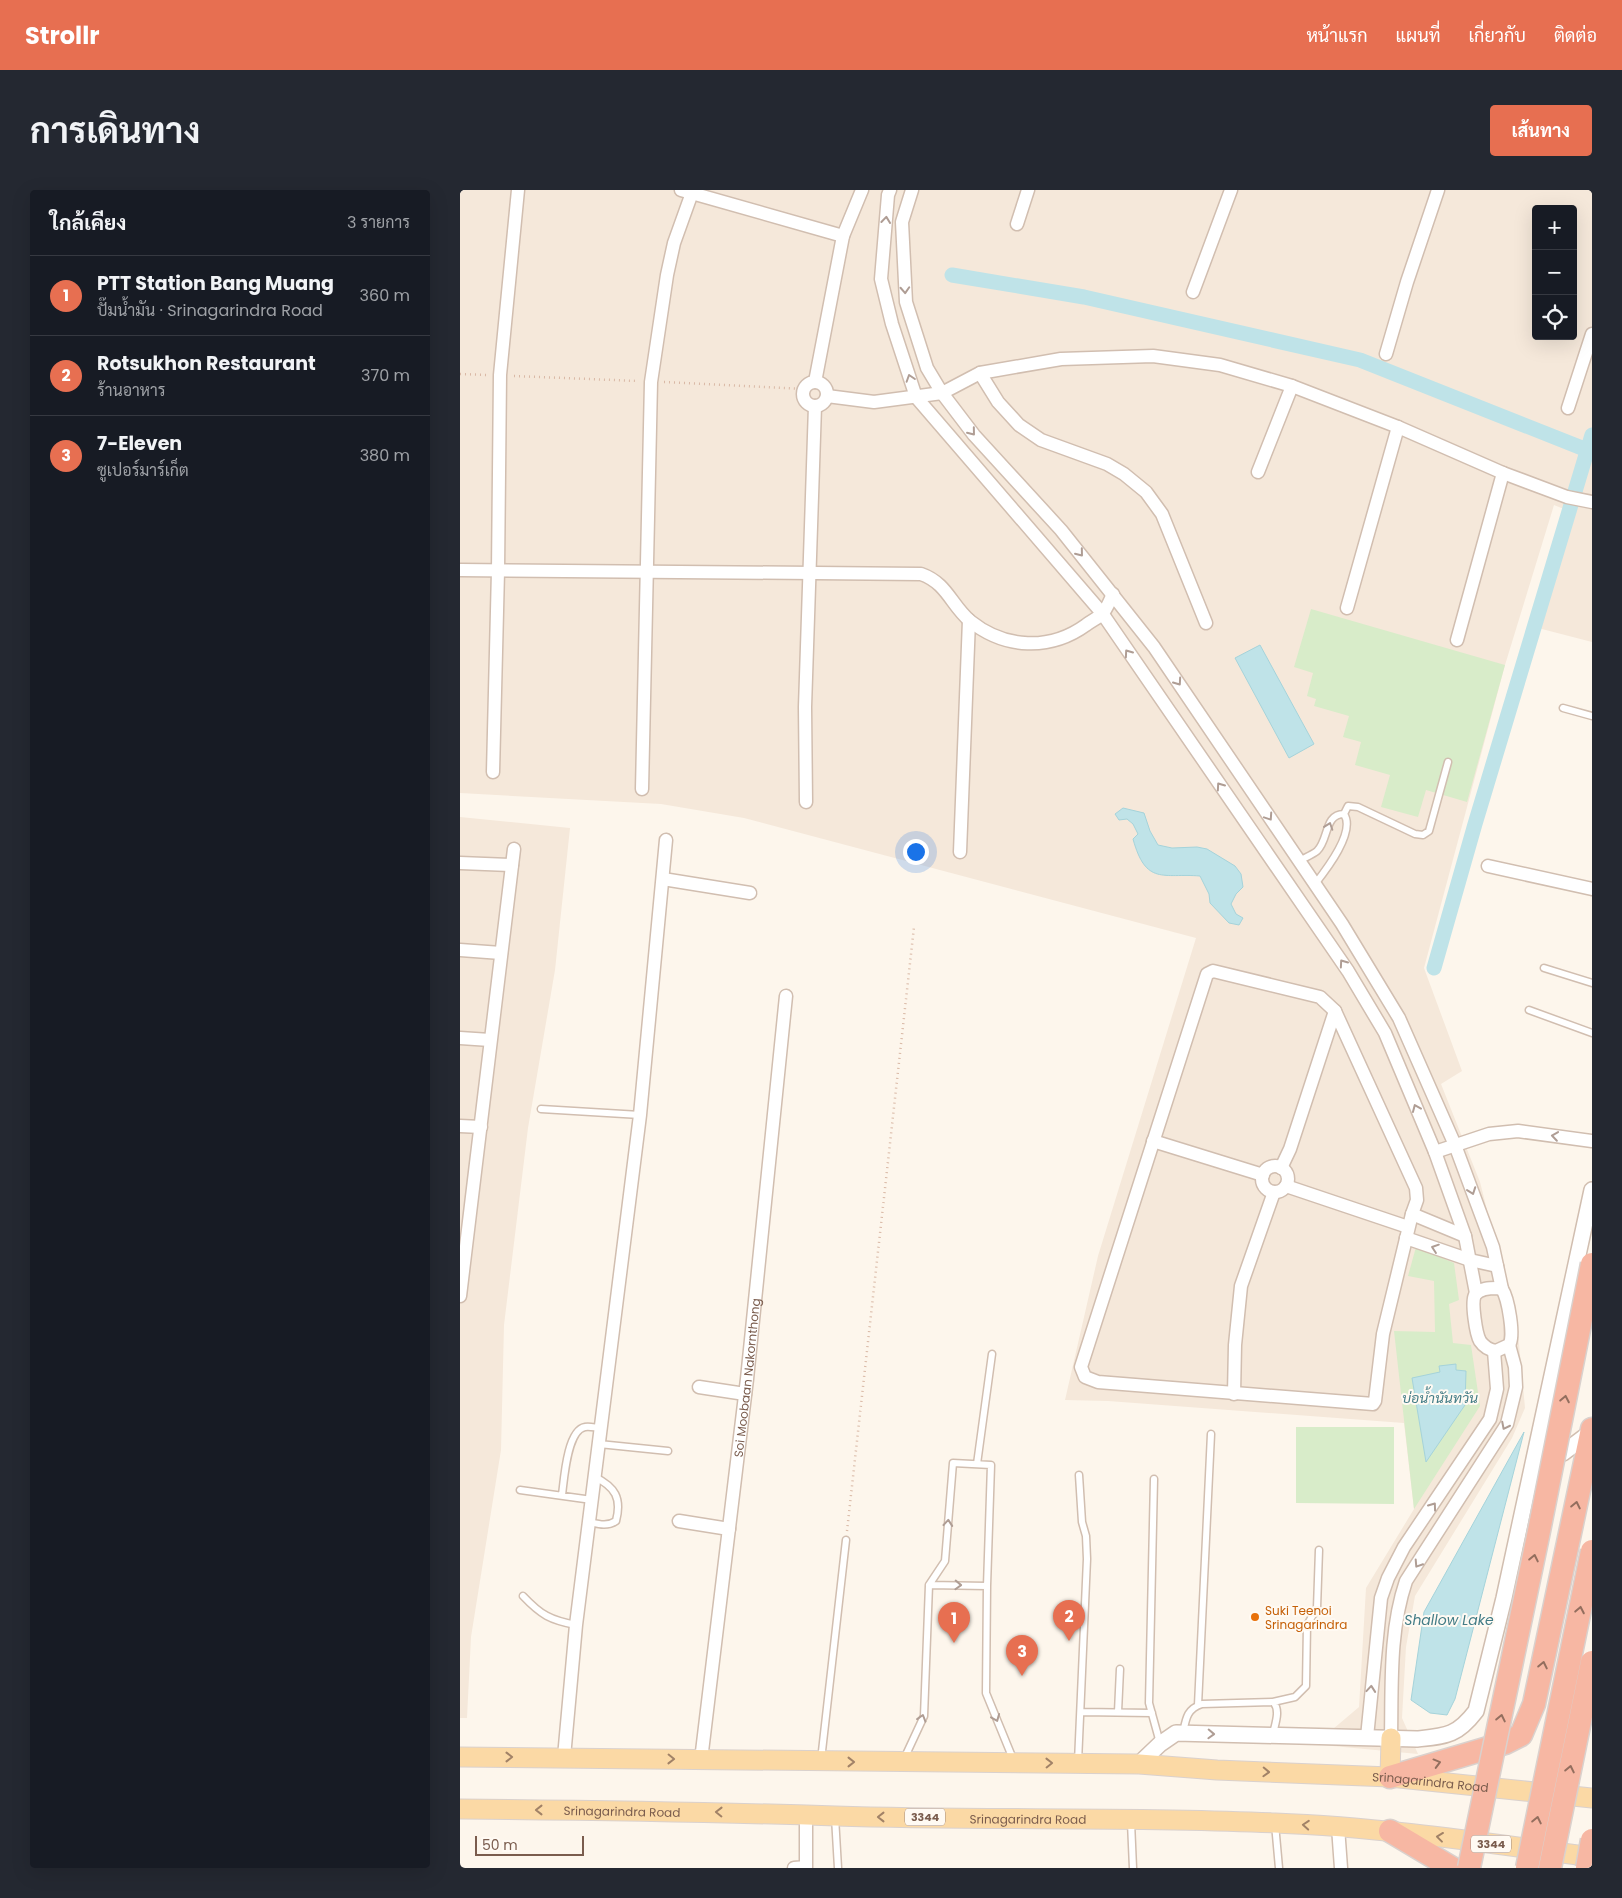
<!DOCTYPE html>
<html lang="th">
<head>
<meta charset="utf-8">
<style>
	:root { --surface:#171b24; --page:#242831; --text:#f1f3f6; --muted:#9ea1a6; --line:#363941; --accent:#e76f51 }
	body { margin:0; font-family:Poppins,Sarabun,sans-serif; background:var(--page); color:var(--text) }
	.controls { position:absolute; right:15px; top:15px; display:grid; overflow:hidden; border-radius:5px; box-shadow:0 5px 20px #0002 }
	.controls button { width:45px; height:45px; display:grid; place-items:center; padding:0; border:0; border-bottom:1px solid var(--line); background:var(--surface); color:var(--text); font:25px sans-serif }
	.scale { position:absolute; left:15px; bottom:12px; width:109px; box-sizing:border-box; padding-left:5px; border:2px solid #7a5c4d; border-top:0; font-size:14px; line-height:18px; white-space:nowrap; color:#7a5c4d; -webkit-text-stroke:4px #fffaf3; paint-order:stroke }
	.you { position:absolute; left:455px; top:661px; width:18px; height:18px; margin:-12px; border:4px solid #fff; border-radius:50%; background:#1a73e8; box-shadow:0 0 0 8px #1a73e833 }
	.badge { display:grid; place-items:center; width:32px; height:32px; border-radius:50%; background:var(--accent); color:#fff; font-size:16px; font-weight:700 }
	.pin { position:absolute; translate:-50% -41px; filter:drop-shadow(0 1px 2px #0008) }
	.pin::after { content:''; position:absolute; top:26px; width:18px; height:15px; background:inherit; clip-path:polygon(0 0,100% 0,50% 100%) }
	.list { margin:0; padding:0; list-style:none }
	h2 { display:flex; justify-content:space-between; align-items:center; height:65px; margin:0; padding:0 20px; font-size:21px }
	h2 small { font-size:16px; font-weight:400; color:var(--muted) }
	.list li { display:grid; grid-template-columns:32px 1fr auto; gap:15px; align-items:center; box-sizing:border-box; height:80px; padding:0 20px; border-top:1px solid var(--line) }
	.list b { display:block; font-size:19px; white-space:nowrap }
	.list p { margin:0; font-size:16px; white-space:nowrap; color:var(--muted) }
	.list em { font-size:16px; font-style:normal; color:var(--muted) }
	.icon { flex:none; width:28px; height:28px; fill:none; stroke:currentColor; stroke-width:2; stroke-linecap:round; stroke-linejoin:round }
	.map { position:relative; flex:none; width:1132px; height:1678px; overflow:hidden; border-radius:5px }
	header { display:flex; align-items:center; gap:30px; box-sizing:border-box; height:70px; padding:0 25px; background:var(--accent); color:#fff }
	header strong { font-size:24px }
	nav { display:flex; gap:28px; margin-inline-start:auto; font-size:18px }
	.intro { display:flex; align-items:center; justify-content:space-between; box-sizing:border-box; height:120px; padding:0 30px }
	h1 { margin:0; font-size:35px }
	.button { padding:12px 22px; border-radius:5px; background:var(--accent); color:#fff; font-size:18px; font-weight:700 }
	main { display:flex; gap:30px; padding:0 30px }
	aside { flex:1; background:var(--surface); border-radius:5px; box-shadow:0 5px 20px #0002 }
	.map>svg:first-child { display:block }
</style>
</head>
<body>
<header>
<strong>Strollr</strong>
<nav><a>หน้าแรก</a><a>แผนที่</a><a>เกี่ยวกับ</a><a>ติดต่อ</a></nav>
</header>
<div class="intro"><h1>การเดินทาง</h1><a class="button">เส้นทาง</a></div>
<main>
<aside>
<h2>ใกล้เคียง<small>3 รายการ</small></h2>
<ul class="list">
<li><span class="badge">1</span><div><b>PTT Station Bang Muang</b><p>ปั๊มน้ำมัน · Srinagarindra Road</p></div><em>360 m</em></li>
<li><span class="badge">2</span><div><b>Rotsukhon Restaurant</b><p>ร้านอาหาร</p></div><em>370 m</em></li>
<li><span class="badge">3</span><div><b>7-Eleven</b><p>ซูเปอร์มาร์เก็ต</p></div><em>380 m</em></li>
</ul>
</aside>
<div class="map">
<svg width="1132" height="1678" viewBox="0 0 1132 1678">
	<rect width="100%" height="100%" fill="#fdf6ec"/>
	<path fill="#f5e8da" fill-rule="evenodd" d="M0 0H1132V452L1078 438 1114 323 1094 315 1045 475 964 778 1002 881 981 894 1020 992 1058 1143 1065 1218 1052 1248 955 1406 946 1457 942 1528 958 1564 862 1555 873 1539 899 1517 906 1398 954 1319 944 1233 648 1211 605 1210 638 1066 736 748 284 628 201 614 0 603ZM1076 19H1113V146H1076Z
		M0 627 110 638 95 780 68 938 44 1135 41 1260 11 1447 7 1528H0Z"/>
	<path fill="#d8ecc9" d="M851 419 1045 475 1007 612 966 600 958 627 921 617 930 585 895 575 901 552 883 547 889 526 854 516 856 509 847 506 853 483 834 477Z
		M956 1057 994 1073 999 1110 989 1114 993 1153 1011 1155 1020 1216 954 1319 934 1141 975 1142 974 1091 948 1086Z
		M836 1237H934V1314L836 1313Z"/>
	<path fill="#bfe3e8" stroke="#a5d3da" d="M800 455 854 554 829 568 775 468Z
		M663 618 684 623 690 641 698 655 712 658 737 657 747 659 775 676 781 684 783 697 776 704 771 714 776 724 783 728 779 735 769 733 750 713 749 704 740 686C703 683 686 696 673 649L678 644 673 634 667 629 659 630 655 624Z
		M996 1174V1180L1006 1181 1005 1215 966 1272 952 1188 980 1182 979 1176Z
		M1064 1242 995 1509 987 1525 970 1523 951 1510 964 1422Z"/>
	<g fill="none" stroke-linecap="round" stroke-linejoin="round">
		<path stroke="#bfe3e8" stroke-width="15" d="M492 85 624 107 900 170 1127 260
			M974 778 1015 634 1132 245"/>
		<g stroke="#d1beb0" stroke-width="9">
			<path id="service" d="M1103 518 1132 526
				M884 624 888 616 898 617 955 644 963 645 969 641 988 572
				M839 671C844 668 852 665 857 661 869 650 864 624 884 624 896 642 866 680 855 694
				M1084 778 1132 793
				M1069 820 1132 843
				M81 919 180 925
				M139 1254 208 1261
				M517 1274 532 1164
				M694 1289 689 1513 700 1553
				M60 1300 132 1310
				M102 1305C104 1290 107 1240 125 1237 130 1236 136 1238 141 1238
				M129 1332C138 1334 147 1337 156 1331 162 1308 155 1297 135 1287
				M469 1395 485 1371 493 1273 531 1275 527 1396
				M63 1406C81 1425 90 1430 116 1435
				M813 1512 835 1507 846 1496 847 1435 857 1418 859 1360
				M738 1515 751 1244
				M621 1522 692 1523
				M658 1522 660 1479
				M723 1543C726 1528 727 1519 742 1514L813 1512C821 1520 815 1534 813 1544
				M444 1569 464 1526 469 1395 527 1396 526 1503 553 1569
				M361 1570 386 1350
				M618 1572 627 1369 626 1346 622 1332 619 1285
				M375 1627 378 1678
				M671 1632 673 1678
				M815 1634 819 1678"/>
		</g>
		<g stroke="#d1beb0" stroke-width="15">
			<g id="minor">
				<path d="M221 0 383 46"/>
				<path d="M430 0 428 5 421 89 432 134 456 207 642 423 888 781 925 843 975 962 1005 1046 1016 1103"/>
				<path d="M452 0 442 32 446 112 467 178 482 203 514 245 601 340 694 457 882 734 939 828 995 955 1033 1057 1042 1099"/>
				<path d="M557 34 568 0"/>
				<path d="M733 102 771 0"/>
				<path d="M926 164 947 92 978 0"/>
				<path d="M520 183 538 212 559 235 581 250 647 274 664 284 686 302 702 324 746 433"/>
				<circle cx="355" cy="204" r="12"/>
				<path d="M355 192 383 46 402 0"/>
				<path d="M367 206 414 212 482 203 520 183 601 169 693 166 760 175 832 196 938 237 1043 283 1107 307 1132 312"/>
				<path d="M1108 218 1132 144"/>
				<path d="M798 282 832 196"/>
				<path d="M0 380 461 384C487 393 491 415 510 431 545 459 590 461 626 435 631 431 638 428 642 424 647 419 650 410 653 404"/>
				<path d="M887 418 938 237"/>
				<path d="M997 450 1043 283"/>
				<path d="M33 582 38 381 40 185 58 0"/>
				<path d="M182 599 191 192 207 85 214 53 233 0"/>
				<path d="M346 612 345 517 355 216"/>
				<path d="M500 662 509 430"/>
				<path d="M0 673 52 675"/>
				<path d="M1028 676 1132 699"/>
				<path d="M203 689 290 703"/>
				<path d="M0 760 41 763"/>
				<path d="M753 781 860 807 875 821 956 998 957 1010 952 1024 923 1144 915 1211 913 1214 638 1192 625 1187 621 1177 747 784Z"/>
				<path d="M0 848 30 850"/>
				<path d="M0 936 21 937"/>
				<path d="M693 951 803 985"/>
				<path d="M975 962 1029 944 1058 941 1132 951"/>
				<circle cx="815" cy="989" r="13"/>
				<path d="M821 978 830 959 875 821"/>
				<path d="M826 996 948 1037"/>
				<path d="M952 1024 1005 1046"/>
				<path d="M946 1048 1010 1070 1037 1076"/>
				<path d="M1037 1098 1042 1099C1048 1108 1055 1146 1049 1155L1036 1161C1030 1160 1024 1157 1020 1151 1016 1144 1011 1112 1015 1105 1020 1098 1030 1098 1037 1098Z"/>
				<path d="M0 1106 54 659"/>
				<path d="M239 1197 285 1204"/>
				<path d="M774 1204 775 1155 781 1096 814 1002"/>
				<path d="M219 1331 269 1339"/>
				<path d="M907 1547 921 1408 928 1388 944 1357 1030 1229 1037 1199 1034 1161"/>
				<path d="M931 1548C932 1496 929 1441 946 1391L1047 1234 1056 1197 1055 1177 1049 1155"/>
				<path d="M104 1567 116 1435 180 925 206 650"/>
				<path id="s1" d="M241 1570 287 1189 326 806"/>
				<path d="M878 1637 881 1678"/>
				<path d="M334 1678 346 1677V1624"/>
			</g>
		</g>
		<g stroke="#d1beb0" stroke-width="18">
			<path id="tertiary" d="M1089 1265 1103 1263 1131 1242
				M679 1574 700 1554 716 1543 957 1549C986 1546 997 1546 1016 1521L1044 1408 1132 1000"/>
		</g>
		<g stroke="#dad1cd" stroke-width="21">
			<g id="primary">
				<path id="s2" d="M0 1567 679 1574 757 1580 930 1587 1132 1608"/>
				<path d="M930 1587 931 1548"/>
				<path id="s3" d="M0 1619C125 1620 251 1622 376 1626 522 1631 669 1626 815 1633 921 1637 1027 1653 1132 1667"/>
			</g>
		</g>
		<g stroke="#dad1cd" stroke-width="25">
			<path id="motorway" d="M930 1587 1045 1553 1061 1545 1074 1514 1132 1239
				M930 1641 992 1678"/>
		</g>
		<path stroke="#d9b8a5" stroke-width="2.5" stroke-dasharray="1 4" stroke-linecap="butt" d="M0 184 28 185
			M54 186 178 191
			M204 192 343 199
			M387 1341 454 737"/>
		<use href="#service" stroke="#fff" stroke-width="6"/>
		<use href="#minor" stroke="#fff" stroke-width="12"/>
		<use href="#tertiary" stroke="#fff" stroke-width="15"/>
		<use href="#primary" stroke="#fbd9a5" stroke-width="19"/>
		<use href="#motorway" stroke="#f7b7a3" stroke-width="22"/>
		<g stroke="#dad1cd" stroke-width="25" stroke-linecap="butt">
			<path id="motorway-bridge" d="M1009 1678 1078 1346 1132 1074
				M1067 1678 1132 1361
				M1090 1678 1132 1472
				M1127 1678 1132 1650"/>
		</g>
		<use href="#motorway-bridge" stroke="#f7b7a3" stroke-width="22"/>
	</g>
	<defs><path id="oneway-chevron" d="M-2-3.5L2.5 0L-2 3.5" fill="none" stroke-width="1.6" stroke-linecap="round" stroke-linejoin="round" transform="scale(1.25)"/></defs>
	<g stroke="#af9d94">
		<use href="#oneway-chevron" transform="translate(426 30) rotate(-84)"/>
		<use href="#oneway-chevron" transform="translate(445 100) rotate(87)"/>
		<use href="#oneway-chevron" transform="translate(450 188) rotate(-108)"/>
		<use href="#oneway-chevron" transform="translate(512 242) rotate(51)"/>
		<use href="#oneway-chevron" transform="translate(620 363) rotate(51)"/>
		<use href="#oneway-chevron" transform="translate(668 463) rotate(-125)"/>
		<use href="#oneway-chevron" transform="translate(718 492) rotate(55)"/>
		<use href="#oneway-chevron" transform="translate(760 596) rotate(-125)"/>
		<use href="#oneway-chevron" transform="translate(809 627) rotate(56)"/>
		<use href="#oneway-chevron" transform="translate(869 636) rotate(-71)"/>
		<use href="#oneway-chevron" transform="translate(883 773) rotate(-125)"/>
		<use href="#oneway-chevron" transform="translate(956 918) rotate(-113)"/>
		<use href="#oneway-chevron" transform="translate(1095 946) rotate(-172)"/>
		<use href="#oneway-chevron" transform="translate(1012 1001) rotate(70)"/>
		<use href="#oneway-chevron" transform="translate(975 1058) rotate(-161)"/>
		<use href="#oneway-chevron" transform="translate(1045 1236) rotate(117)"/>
		<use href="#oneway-chevron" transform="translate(973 1316) rotate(-54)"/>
		<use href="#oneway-chevron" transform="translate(488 1333) rotate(-85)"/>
		<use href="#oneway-chevron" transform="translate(958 1374) rotate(123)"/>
		<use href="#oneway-chevron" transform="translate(498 1395) rotate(2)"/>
		<use href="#oneway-chevron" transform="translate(911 1499) rotate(-85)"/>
		<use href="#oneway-chevron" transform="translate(462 1528) rotate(-73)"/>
		<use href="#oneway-chevron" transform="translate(536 1528) rotate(68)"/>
		<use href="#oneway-chevron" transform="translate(751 1544) rotate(2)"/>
	</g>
	<g stroke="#936e5e">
		<use href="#oneway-chevron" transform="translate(1105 1209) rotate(-79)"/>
		<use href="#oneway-chevron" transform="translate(1116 1315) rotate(-78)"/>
		<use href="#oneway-chevron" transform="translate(1074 1368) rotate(-78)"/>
		<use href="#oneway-chevron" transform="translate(1120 1420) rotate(-79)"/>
		<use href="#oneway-chevron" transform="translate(1083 1475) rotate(-78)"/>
		<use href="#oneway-chevron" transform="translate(1041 1528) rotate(-78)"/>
		<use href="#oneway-chevron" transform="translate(977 1573) rotate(-15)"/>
		<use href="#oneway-chevron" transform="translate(1110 1579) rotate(-78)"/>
		<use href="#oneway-chevron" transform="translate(1077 1630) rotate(-78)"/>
	</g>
	<g stroke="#a18267">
		<use href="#oneway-chevron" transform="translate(49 1567)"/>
		<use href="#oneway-chevron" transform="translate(211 1569) rotate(1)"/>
		<use href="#oneway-chevron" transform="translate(391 1572)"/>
		<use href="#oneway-chevron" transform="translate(589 1573) rotate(-1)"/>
		<use href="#oneway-chevron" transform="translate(806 1582) rotate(2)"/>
		<use href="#oneway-chevron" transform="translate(79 1620) rotate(-180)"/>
		<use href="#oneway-chevron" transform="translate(259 1622) rotate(-179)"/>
		<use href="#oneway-chevron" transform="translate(421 1627) rotate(-180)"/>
		<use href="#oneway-chevron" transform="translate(846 1635) rotate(-176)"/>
		<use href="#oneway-chevron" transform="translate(980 1647) rotate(-173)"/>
	</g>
	<circle fill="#e8710a" stroke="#fffaf3" stroke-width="2" cx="795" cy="1427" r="5"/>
	<g text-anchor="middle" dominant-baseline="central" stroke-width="4" stroke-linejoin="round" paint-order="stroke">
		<g fill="#fffaf3" stroke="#a28b7f" stroke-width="1">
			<rect x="445" y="1618.5" width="40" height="17" rx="4"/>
			<rect x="1011" y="1645.5" width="40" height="17" rx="4"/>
		</g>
		<g font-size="11" font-weight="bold" fill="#7a5c4d">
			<text x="465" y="1627">3344</text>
			<text x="1031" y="1654">3344</text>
		</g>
		<g font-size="12" fill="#7a5c4d" stroke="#fffaf3">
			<text stroke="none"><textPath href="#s1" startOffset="385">Soi Moobaan Nakornthong</textPath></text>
			<text stroke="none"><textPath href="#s2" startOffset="971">Srinagarindra Road</textPath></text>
			<text stroke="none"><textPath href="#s3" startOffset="162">Srinagarindra Road</textPath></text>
			<text stroke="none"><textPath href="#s3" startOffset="568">Srinagarindra Road</textPath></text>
		</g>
		<g font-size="12" fill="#c56008" stroke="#fffaf3" text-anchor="start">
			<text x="805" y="1420">Suki Teenoi<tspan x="805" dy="14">Srinagarindra</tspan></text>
		</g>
		<g font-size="14" font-style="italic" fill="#437c86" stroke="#fffaf3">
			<text x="980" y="1208">บ่อน้ำนันทวัน</text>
			<text x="989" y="1430">Shallow Lake</text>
		</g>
	</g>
</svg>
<div class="controls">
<button>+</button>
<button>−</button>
<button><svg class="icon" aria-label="locate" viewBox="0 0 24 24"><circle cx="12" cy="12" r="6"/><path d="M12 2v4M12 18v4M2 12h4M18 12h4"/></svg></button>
</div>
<div class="scale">50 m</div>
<div class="you"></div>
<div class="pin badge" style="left:494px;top:1453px">1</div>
<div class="pin badge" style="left:609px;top:1451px">2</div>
<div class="pin badge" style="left:562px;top:1486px">3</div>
</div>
</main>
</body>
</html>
